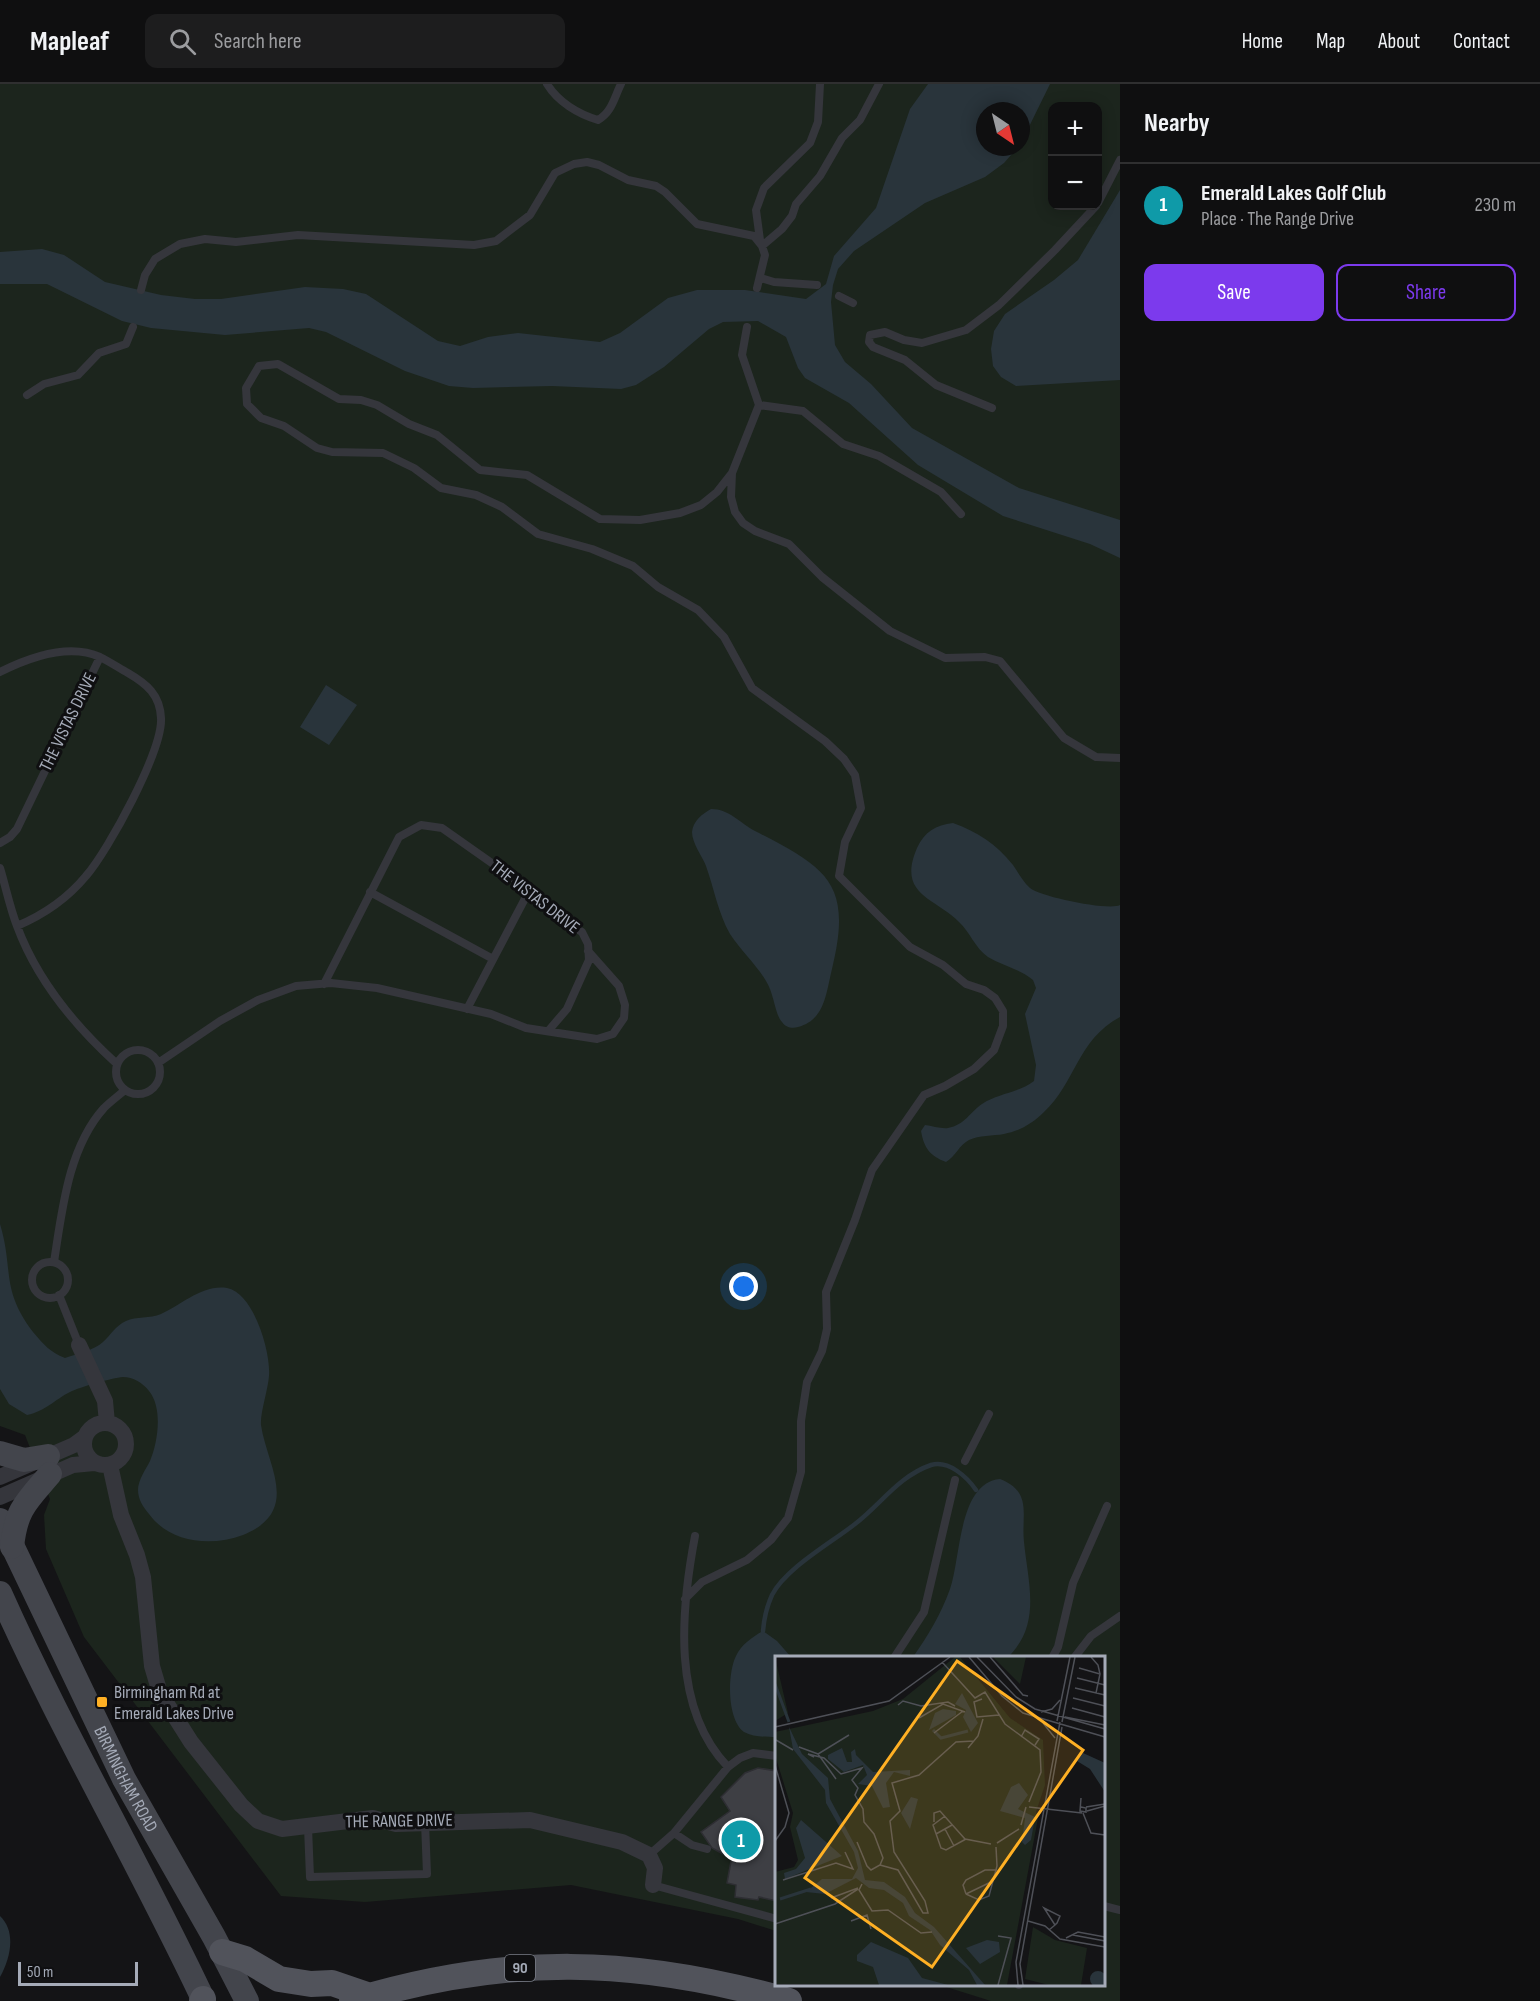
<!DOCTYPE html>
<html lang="en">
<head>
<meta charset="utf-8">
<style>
	:root { --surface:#0f0f10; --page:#1d1d1e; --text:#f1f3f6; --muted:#9b9c9f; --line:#2f2f30; --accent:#7c3aed }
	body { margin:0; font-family:"Sofia Sans Condensed",sans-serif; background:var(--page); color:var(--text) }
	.controls { position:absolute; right:18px; top:18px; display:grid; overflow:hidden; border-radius:12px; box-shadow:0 3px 15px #0003 }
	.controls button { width:54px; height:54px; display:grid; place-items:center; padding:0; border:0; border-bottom:2px solid var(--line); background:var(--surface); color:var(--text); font:30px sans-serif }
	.compass { position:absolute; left:976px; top:18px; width:54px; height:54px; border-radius:50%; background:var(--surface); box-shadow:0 3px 15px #0003; rotate:145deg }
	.scale { position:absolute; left:18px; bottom:15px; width:120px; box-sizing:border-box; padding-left:6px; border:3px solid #a5abb8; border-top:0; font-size:16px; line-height:21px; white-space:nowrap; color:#a5abb8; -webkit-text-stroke:4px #0f0f11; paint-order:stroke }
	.you { position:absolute; left:744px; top:1203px; width:21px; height:21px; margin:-15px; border:4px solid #fff; border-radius:50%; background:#1a73e8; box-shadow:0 0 0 9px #1a73e833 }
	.badge { display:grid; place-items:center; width:39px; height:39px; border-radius:50%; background:var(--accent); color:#fff; font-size:20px; font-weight:700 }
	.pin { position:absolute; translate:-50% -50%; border:3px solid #fff; box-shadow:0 2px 6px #0006 }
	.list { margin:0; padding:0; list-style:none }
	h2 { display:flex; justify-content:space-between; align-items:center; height:78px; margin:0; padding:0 24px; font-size:26px }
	h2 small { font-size:20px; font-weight:400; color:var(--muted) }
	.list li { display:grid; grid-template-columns:39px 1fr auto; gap:18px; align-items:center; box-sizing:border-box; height:84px; padding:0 24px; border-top:2px solid var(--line) }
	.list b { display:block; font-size:22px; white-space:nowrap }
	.list p { margin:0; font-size:20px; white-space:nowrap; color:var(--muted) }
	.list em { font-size:20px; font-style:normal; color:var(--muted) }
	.actions { display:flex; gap:12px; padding:18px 24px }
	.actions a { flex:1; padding:14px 0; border:2px solid var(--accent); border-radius:12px; text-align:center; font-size:21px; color:var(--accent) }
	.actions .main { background:var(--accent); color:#fff }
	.icon { flex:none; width:33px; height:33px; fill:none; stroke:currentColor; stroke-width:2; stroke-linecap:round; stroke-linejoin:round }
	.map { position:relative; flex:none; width:1120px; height:1917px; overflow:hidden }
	header { display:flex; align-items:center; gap:36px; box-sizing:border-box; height:84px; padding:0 30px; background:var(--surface); border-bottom:2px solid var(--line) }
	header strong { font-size:28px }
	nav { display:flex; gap:33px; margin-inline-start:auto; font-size:21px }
	.search { width:420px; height:54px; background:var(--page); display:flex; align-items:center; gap:15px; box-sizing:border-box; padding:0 21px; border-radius:12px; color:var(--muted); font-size:22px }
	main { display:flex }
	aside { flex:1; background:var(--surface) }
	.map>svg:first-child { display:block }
</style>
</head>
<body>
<header>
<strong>Mapleaf</strong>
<div class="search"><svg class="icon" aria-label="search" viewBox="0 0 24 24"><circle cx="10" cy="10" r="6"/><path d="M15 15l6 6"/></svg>Search here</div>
<nav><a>Home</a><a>Map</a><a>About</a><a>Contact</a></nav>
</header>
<main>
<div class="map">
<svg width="1120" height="1917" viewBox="0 0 1120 1917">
	<rect width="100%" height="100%" fill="#141416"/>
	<path fill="#1c251d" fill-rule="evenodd" d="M0 0H1120V1917H991L940 1901 1104 1900V1574H777L776 1847 738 1835 571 1801 365 1818 281 1812 84 1553 46 1465 44 1431 50 1415 25 1351 0 1342ZM1052 22H1098V122H1052ZM985 27H1021V63H985Z"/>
	<path fill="#29343b" d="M928 0H1050L1021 59V27H985V63H1018L1004 79 985 93 925 119 854 167 838 185 833 201 831 218 835 261 845 278 871 300 912 344 1019 404 1120 436V474L1090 460 1003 432 918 381 849 319 805 294 798 284 786 253 758 237 723 238 709 245 664 283 636 301 621 305 552 302 473 304 449 302 405 287 326 248 309 244 225 251 151 244 122 237 47 200H0V168L42 165 64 171 105 198 161 211 195 215H221L305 203 343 205 366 210 438 257 460 262 488 253 518 249 600 258 620 249 668 214 697 206H745L806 215 826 200 834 172 876 124 910 25Z
		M1120 106V296L1016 302 1001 293 993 282 991 265 994 247 1005 230 1054 196 1078 176Z
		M326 601 357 621 329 661 300 643Z
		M711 725C729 725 740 739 755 747 827 784 853 799 832 885 826 909 825 936 798 943 792 945 785 943 782 938 775 931 774 909 766 897 756 880 741 867 730 850 718 829 714 804 706 782 702 772 692 759 692 748 693 737 702 730 711 725Z
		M953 739C978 748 996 760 1013 781 1018 788 1023 798 1030 804 1041 813 1109 827 1120 821V933C1077 956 1075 1000 1044 1028 1033 1039 1020 1047 1004 1050 993 1052 979 1051 969 1056 959 1061 956 1072 946 1078 930 1072 924 1064 921 1047L925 1041C932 1042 942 1045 948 1044 965 1041 970 1028 982 1020 999 1009 1018 1009 1034 997L1036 981 1025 930 1036 904 1033 896C1020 885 1003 882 988 873 975 864 970 848 959 838 934 813 897 811 917 764 924 748 936 741 953 739Z
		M0 1140C14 1186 0 1204 33 1248 44 1261 50 1268 65 1274 76 1270 95 1266 103 1258 111 1251 115 1242 126 1237 136 1232 150 1235 161 1230 181 1221 203 1200 227 1204 254 1209 271 1269 269 1292 268 1306 260 1329 261 1341 267 1382 302 1427 243 1451 211 1463 170 1459 149 1430 143 1423 138 1415 138 1406 138 1396 146 1385 150 1377 158 1358 163 1324 149 1307 143 1299 133 1293 123 1293 112 1294 80 1303 70 1308 54 1316 46 1327 27 1331L9 1320 0 1305Z
		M1000 1395C1033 1408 1021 1431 1024 1458 1028 1499 1042 1540 1008 1573H913C928 1552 941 1530 950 1505 961 1474 958 1399 1000 1395Z
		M763 1547 777 1557 791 1573 777 1574 776 1653C766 1653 753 1653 744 1648 727 1636 727 1590 736 1572 741 1561 752 1553 763 1547Z
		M0 1832C17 1848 10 1875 0 1893Z"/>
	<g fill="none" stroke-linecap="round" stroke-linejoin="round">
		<path stroke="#29343b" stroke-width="4.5" d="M763 1547C764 1535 767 1522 772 1511 786 1484 831 1459 855 1440 881 1420 899 1392 931 1381 949 1376 967 1393 976 1406"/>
	</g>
	<path fill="#3e3f44" stroke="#2e2e33" stroke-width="1.5" d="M758 1684 777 1687V1817L759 1813 758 1816 735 1813 736 1801 727 1799 732 1772 735 1773 736 1767 730 1765 723 1770 712 1764 701 1748 730 1727 721 1713 745 1689Z"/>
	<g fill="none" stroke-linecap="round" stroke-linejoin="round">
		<path stroke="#35363c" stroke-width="8" d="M547 0C558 18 578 30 598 36 612 28 614 14 621 0
			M1098 119 1120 76
			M760 156 756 126 764 104 810 59 818 38 820 0
			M762 162 782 145 792 132 796 120 820 92 842 54 860 36 879 0
			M761 194 774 198 817 201
			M141 206 145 191 155 175 180 160 205 155 236 158 298 151 474 161 496 157 530 131 555 89 574 80 587 78 599 81 628 96 656 102 665 108 697 140 754 152 762 162 765 171 757 204
			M839 212 853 219
			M747 243 742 271 759 321
			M27 311 44 300 78 291 99 269 126 260 133 243
			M992 324 936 301 905 276 873 263 869 258 870 251 885 248 904 256 922 259 966 246 999 221 1055 166 1096 122
			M961 430 941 408 879 372 843 360 803 327 759 321 732 389 731 413 735 428 743 439 755 447 789 460 822 493 890 547 945 574 985 573 1000 577 1064 654 1096 673 1120 674
			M0 588C28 574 69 559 100 573 110 578 119 584 128 589 147 600 160 611 161 634 163 666 108 767 86 792 67 815 43 831 17 842
			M0 759 10 753 17 745 100 573
			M0 784C6 804 10 824 17 842 37 896 75 942 117 980
			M370 808 493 875
			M324 900 399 753 421 741 442 744 520 799 556 833 582 848 588 860 589 876 567 925 549 946
			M467 925 529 807
			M116 988a22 22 0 1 1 44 0a22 22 0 1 1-44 0Z
			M158 979 220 937 258 916 296 902 331 899 377 904 491 930 526 944 597 955 613 950 624 934 625 921 619 902 588 867
			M54 1178C62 1127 68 1064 104 1024 110 1018 118 1012 125 1006
			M32 1196a18 18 0 1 1 36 0a18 18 0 1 1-36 0Z
			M59 1211 79 1261
			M965 1377 989 1330
			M695 1452C681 1526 671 1624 728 1683
			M685 1515 702 1498 747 1476 771 1456 788 1434 801 1388V1337L807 1298 822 1267 827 1245 826 1208 855 1136 872 1086 924 1011 945 1002 974 985 994 966 1003 942V927L995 914 984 906 966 900 943 881 910 863 839 792 845 758 861 724 855 691 844 675 825 657 752 604 724 553 698 526 658 503 633 482 592 465 538 450 502 423 476 411 441 404 414 384 383 369 332 368 317 364 284 342 261 334 247 320 246 304 259 282 278 280 339 315 361 316 377 321 409 340 437 351 480 386 527 391 600 435 640 436 680 429 701 421 717 408 732 389
			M894 1574 924 1528 955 1396
			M1052 1574 1058 1563 1073 1499 1107 1422
			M1074 1574 1091 1552 1120 1532
			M308 1743 310 1793 427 1790 425 1738
			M674 1749 692 1761 707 1765
			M649 1771 674 1749 728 1683 740 1674 753 1669 777 1672
			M653 1801 777 1835
			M1104 1822 1120 1826
			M1019 1901V1900"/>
		<path stroke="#35363c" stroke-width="16" d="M79 1261 105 1317 107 1339
			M84 1360a21 21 0 1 1 42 0a21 21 0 1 1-42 0Z
			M110 1381 121 1431 137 1471 143 1493 152 1582 160 1609 191 1658 241 1721 258 1737 282 1745 373 1734 396 1740 530 1736 622 1758 649 1771 655 1784 653 1801
			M0 1393 74 1361 85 1353
			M0 1413 73 1381 94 1379"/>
		<g stroke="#43454c" stroke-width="24">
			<path d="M0 1369 24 1376 48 1372"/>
			<path id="s1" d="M0 1436 124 1695 214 1853 247 1917"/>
			<path d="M12 1463C16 1425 26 1418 50 1390"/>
			<path d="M0 1509C62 1648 139 1779 204 1917"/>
		</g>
		<path stroke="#51535b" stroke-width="26" d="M222 1868 245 1875 279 1895 311 1900 332 1899 370 1912
			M202 1917 203 1915
			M352 1917C507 1870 634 1873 789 1917"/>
	</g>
	<rect fill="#ffb024" stroke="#0f0f11" stroke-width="2" x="96" y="1612" width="12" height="12" rx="3"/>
	<g text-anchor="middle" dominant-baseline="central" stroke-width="6" stroke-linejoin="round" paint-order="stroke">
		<rect fill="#0f0f11" stroke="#787c86" stroke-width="1.5" x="505" y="1871" width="30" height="26" rx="4.5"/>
		<g font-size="16" font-weight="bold" fill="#a5abb8">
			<text x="520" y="1884">90</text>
		</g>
		<g font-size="18" fill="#a5abb8" stroke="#0f0f11">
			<text transform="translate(68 638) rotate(-64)">THE VISTAS DRIVE</text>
			<text transform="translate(535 813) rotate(38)">THE VISTAS DRIVE</text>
			<text stroke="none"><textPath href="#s1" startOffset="288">BIRMINGHAM ROAD</textPath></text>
			<text transform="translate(399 1737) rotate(-1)">THE RANGE DRIVE</text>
		</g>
		<g font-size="18" fill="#a5abb8" stroke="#0f0f11" text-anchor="start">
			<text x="114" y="1608">Birmingham Rd at<tspan x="114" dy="21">Emerald Lakes Drive</tspan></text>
		</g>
	</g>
	<g transform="translate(775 1572)">
		<rect width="330" height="330" fill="#141416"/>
		<path d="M0 1 13 57 0 65ZM180 1H185L235 62 268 84 270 129 261 156 263 162 232 329 0 328V216L19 211 23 204 15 171 18 157 0 99V76L98 55 128 43ZM219 1H251L245 28 219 2ZM258 271 280 284 312 292 306 329H274L250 323Z" fill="#1c251d"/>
		<path d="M187 37 203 67 196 76 188 61 191 54 180 48ZM168 53 181 55V59L154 74 160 57ZM14 71 27 98 53 122 55 143 83 195 90 224 109 226 130 241 140 257 159 271 210 329H202L194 314 165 289 155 274 134 260 128 247 109 234 94 232 81 222 50 238 31 236 47 223H77L83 212 79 196 51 147 50 134 18 93ZM67 92 72 106H77L76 96 80 93 81 99 98 116 135 114V120L119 116 111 127 115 151 108 152 97 130 83 128 92 119 88 109 69 116 53 103V99ZM308 97 330 107V136L315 113 302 105ZM244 127 253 139 243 153 260 161 256 184 250 189 247 186 250 162 225 155 236 131ZM136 141 143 143 135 173 126 157ZM26 164 67 200 10 223 9 217 21 213 30 202 21 172ZM212 284 224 286 225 296 205 308 191 292ZM96 286 133 302 147 322 173 329H104L98 311 82 305V299ZM315 323a8 8 0 1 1 16 0a8 8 0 1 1-16 0Z" fill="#29343b"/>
		<path fill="none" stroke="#29343b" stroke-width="3" d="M0 28 14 66M158 74 166 82 193 75M5 243 36 233"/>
		<path fill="none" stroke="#4e5057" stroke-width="1.5" d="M194 1 227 40 248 57 330 81M202 1 241 41 260 53 330 73M215 1 248 39 253 40M316 1 323 9 325 18M167 6 200 42 210 36 230 68 265 94 266 116 254 146M304 12 325 18 321 37M302 22 330 29M300 32 330 39M298 42 330 50M207 43 199 46 202 61 224 59M123 49 128 45 146 50 173 46 180 50M297 52 330 61M266 56 277 53 285 44M290 61 330 69M144 62 168 48 190 56M282 65 295 1M287 66 300 1M268 67 280 82M0 71 114 45 175 1M159 77 188 55M246 81 250 74 264 83 260 89M1 84 18 94M24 91 43 98M193 92 203 80 208 63M39 101 33 98 49 102 66 118 87 112 77 124 83 132 80 139 88 153 89 166 99 178 108 202 105 209 96 214 92 210 82 186M0 109 14 157 10 171 0 185M61 123 43 98 74 79M306 142 305 155 311 156V152L306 151M254 151 307 157M311 151 330 148M312 155 330 150M308 157 316 177 330 179M170 160 158 169 166 192 171 194 191 183M159 166V157L165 155 190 183 216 188M246 169 251 151M170 173 179 190M161 178 177 169M222 187 244 173M105 209 123 214 148 257H153L150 245 119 196 115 165 125 155 117 127 144 119 181 86 199 85M8 224 61 207 78 213 70 196M87 228 84 234 97 255 113 254 146 277 157 276M191 238 204 244 214 240 222 210 221 191M191 238 188 229 191 224 210 214H222M191 238 218 225M56 242 83 232M76 265 92 259 96 273M253 265 270 270 285 283 330 291M0 268 60 248 83 233M274 274 280 269 282 267 285 260 269 252 280 269M298 279 330 285M223 280 236 282 223 329M291 282 303 276 330 281M243 329 241 306 285 66M248 329 245 308 287 71"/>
		<path fill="#ffb024" fill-opacity="0.15" stroke="#ffb024" stroke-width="3" d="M182 5 308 94 157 311 30 222Z"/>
		<rect width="330" height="330" fill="none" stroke="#a5abb8" stroke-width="3"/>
	</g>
</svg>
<div class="controls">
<button>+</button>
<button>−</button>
</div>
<svg class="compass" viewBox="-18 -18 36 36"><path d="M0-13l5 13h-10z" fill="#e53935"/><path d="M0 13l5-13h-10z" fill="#9b9c9f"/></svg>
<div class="scale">50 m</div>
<div class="you"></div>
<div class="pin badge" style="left:741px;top:1756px;background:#0f9aa8">1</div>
</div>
<aside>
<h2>Nearby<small></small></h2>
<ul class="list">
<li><span class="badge" style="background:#0f9aa8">1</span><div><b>Emerald Lakes Golf Club</b><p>Place · The Range Drive</p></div><em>230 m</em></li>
</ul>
<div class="actions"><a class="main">Save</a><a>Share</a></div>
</aside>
</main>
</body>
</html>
